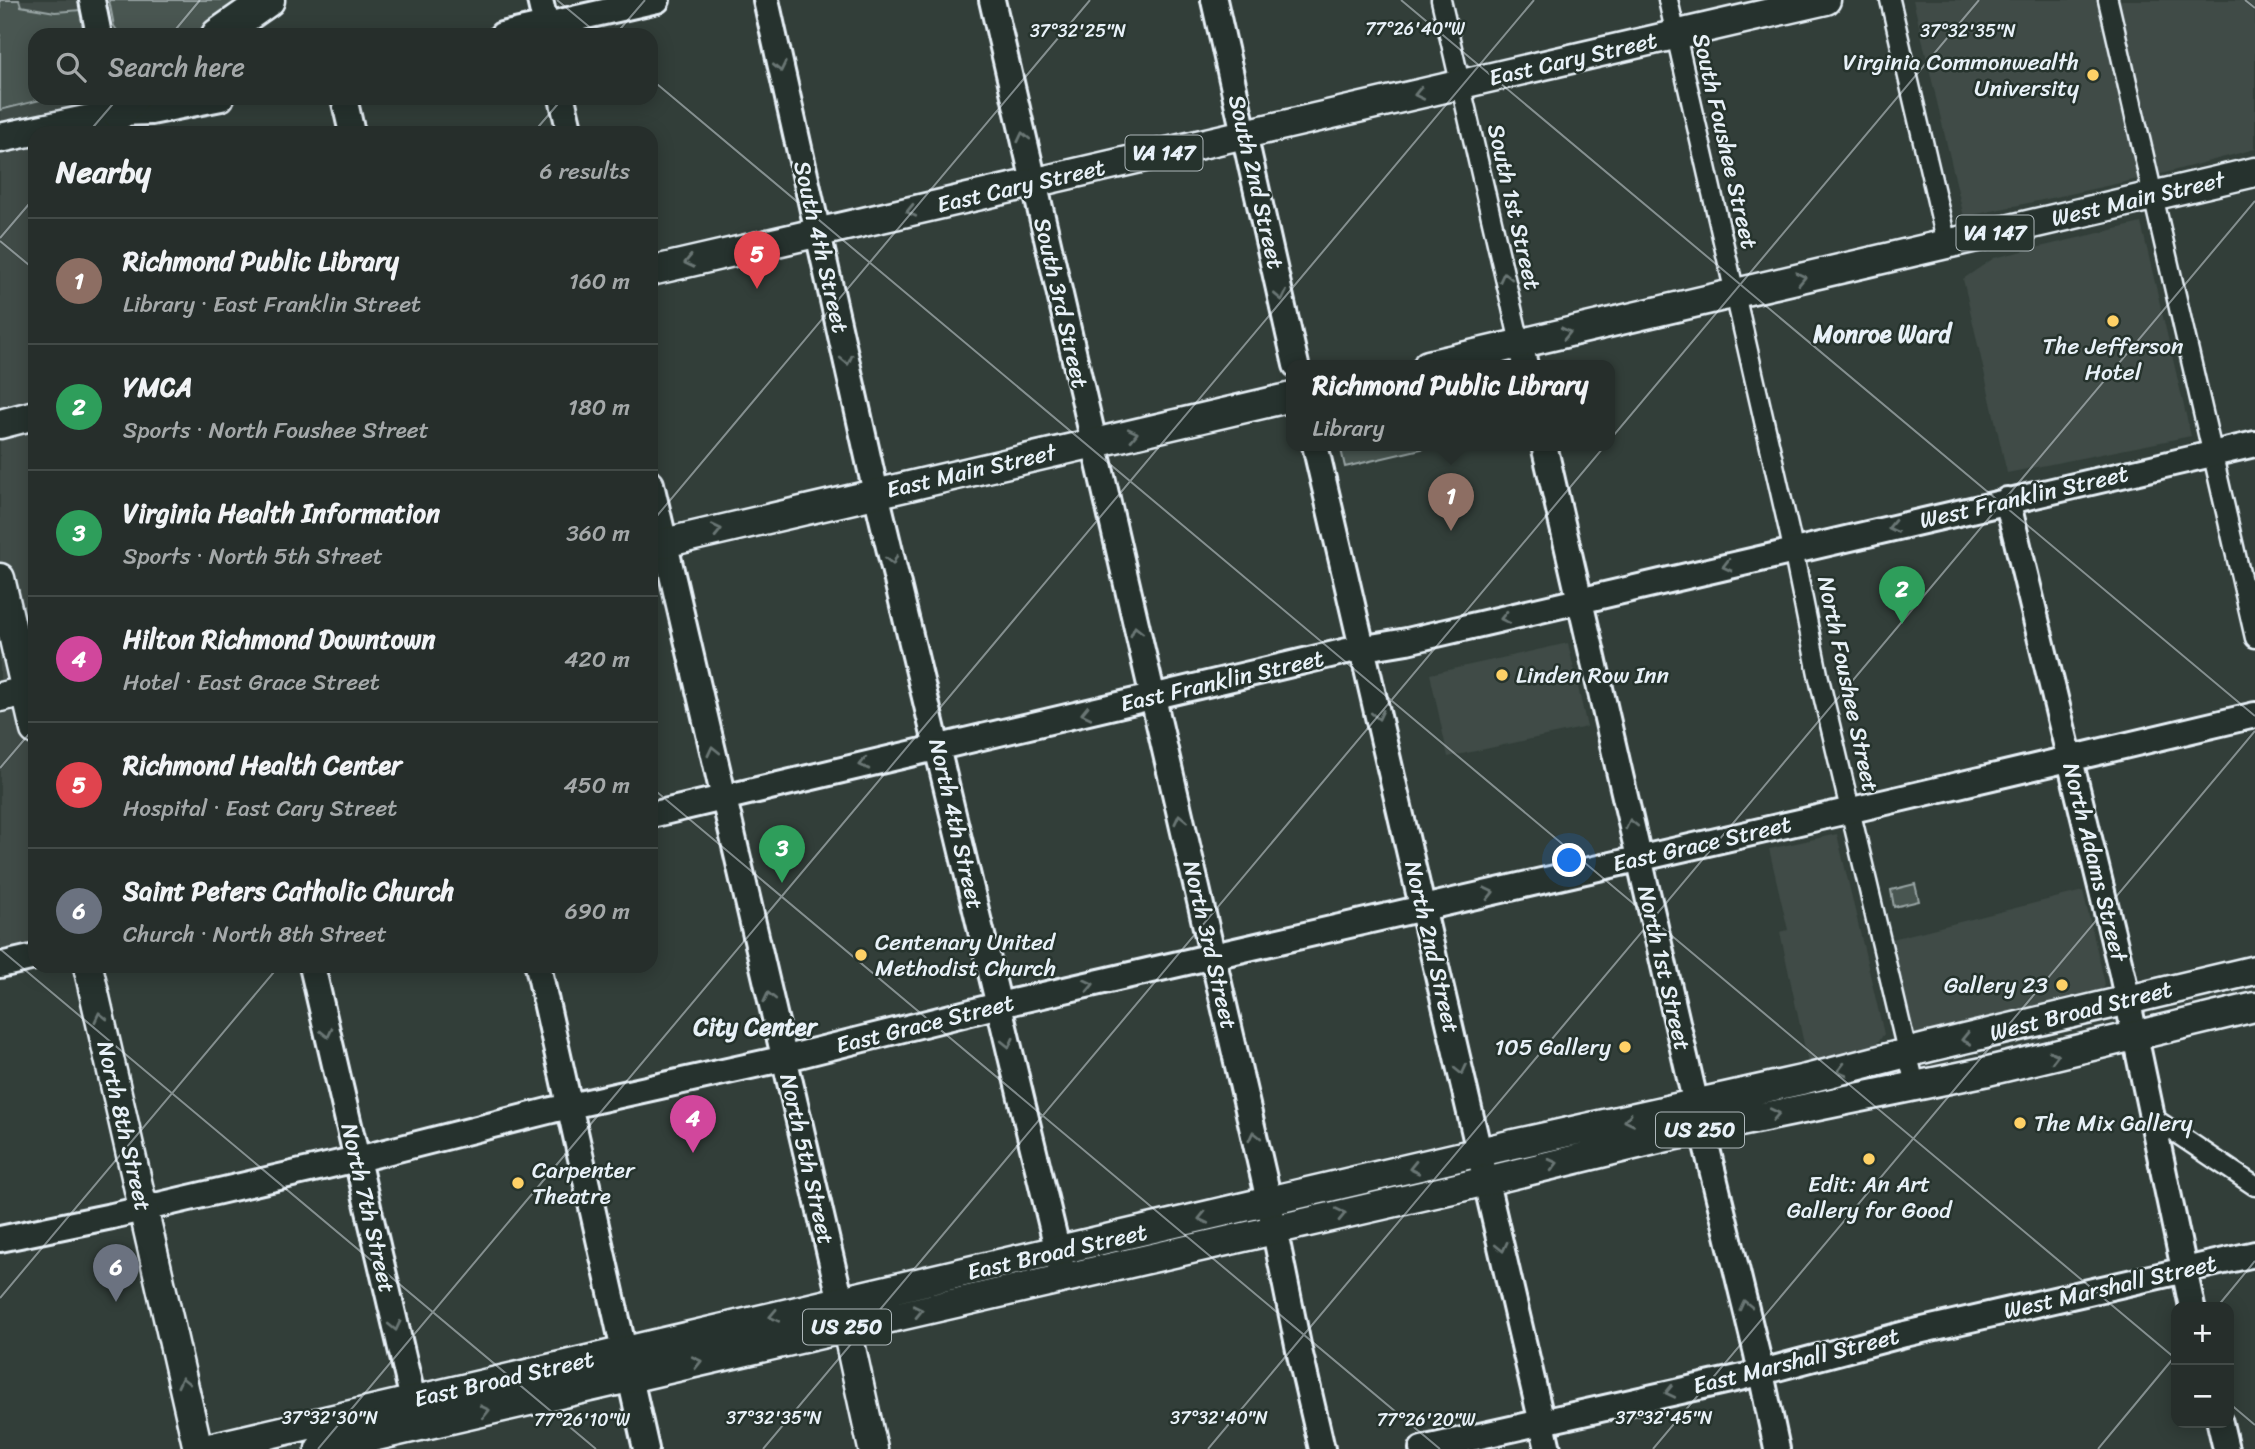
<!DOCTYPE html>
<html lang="en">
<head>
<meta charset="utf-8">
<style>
	:root { --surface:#262e2b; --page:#2e3633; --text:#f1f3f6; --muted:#a4a8a9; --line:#424a47; --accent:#bca0f2 }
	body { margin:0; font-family:Sriracha,sans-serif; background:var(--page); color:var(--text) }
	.controls { position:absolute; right:21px; bottom:21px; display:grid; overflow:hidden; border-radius:14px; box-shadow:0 4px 18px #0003 }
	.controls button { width:63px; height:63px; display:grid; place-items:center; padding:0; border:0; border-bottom:2px solid var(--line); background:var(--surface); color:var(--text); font:35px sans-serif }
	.you { position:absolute; left:1570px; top:861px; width:24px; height:24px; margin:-18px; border:5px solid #fff; border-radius:50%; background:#1a73e8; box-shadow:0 0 0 10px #1a73e833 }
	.badge { display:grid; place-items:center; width:46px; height:46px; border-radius:50%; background:var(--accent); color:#fff; font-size:23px; font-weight:700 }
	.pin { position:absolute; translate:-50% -58px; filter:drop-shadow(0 2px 4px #0008) }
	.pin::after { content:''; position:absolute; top:37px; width:24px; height:21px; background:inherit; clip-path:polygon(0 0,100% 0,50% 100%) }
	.popup { position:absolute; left:1286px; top:360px; width:329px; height:91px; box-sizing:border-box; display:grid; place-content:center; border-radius:14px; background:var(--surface); filter:drop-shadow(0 2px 5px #0005); font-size:23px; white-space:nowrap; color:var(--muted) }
	.popup b { font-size:26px; color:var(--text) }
	.popup::after { content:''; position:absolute; left:50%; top:100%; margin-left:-14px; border:14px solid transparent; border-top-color:var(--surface) }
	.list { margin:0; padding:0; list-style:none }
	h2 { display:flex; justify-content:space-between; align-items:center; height:91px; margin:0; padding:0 28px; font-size:30px }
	h2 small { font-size:23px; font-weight:400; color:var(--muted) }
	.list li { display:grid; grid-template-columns:46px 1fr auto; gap:21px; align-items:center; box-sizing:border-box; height:126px; padding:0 28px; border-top:2px solid var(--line) }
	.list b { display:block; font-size:26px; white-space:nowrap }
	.list p { margin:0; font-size:23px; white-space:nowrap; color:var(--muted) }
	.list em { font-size:23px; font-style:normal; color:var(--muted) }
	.icon { flex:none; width:38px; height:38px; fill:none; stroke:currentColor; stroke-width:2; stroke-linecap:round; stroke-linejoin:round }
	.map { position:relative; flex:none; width:2255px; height:1449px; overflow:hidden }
	.search { position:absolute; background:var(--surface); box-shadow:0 4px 18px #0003; left:28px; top:28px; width:630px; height:77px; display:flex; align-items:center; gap:18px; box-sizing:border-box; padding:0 24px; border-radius:21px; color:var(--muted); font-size:26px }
	.panel { position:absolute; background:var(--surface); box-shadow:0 4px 18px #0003; left:28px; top:126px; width:630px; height:847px; border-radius:21px }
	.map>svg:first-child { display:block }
</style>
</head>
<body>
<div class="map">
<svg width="2255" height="1449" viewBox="0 0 2255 1449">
	<rect width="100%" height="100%" fill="#323e39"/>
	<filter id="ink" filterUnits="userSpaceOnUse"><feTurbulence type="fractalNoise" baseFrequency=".0143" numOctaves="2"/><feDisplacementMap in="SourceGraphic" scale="14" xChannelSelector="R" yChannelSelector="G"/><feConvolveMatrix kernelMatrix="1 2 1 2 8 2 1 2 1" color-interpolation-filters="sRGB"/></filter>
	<g filter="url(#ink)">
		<path fill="#3f4b46" d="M0 0H82L90 35H35V98H105L113 133H35V958L0 967Z
			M1913 0H2255V149L2161 174 1964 217Z
			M2141 223 2191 436 2007 473 1963 279 1994 258Z
			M1568 643 1587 727 1448 757 1430 674Z
			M1837 834 1884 1034 1873 1049 1808 1063 1780 932 1788 930 1769 849Z
			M2083 891 2105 984 2102 994 1910 1038 1892 939Z"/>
		<path fill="#495651" stroke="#98a4a4" stroke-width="2" d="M0 0H19L21 6 55 12 81 10 85 35H35V98H48L0 110Z
			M109 0H255L203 35H120L114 26Z
			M1340 445H1433L1434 446 1345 467Z
			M1915 884 1919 901 1894 907 1891 890Z"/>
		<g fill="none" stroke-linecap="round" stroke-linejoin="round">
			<g stroke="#e8f1f8" stroke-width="23">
				<path id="street" d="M1441 0 1520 343
					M1668 0 1790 535 1818 674 1915 1085
					M1890 0 1947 244
					M2108 0 2255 638
					M2152 1117 2255 1186"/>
			</g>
			<g stroke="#e8f1f8" stroke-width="30">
				<path id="secondary" d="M92 0 99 35
					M540 0 548 35
					M766 0 876 493 1064 1277
					M992 0 1265 1183 1299 1350 1322 1449
					M1214 0 1296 365
					M502 35 657 0
					M344 98 352 133
					M562 98 570 133
					M119 113 151 112 221 98
					M1520 343 1525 365
					M1315 445 1548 1449
					M1544 445 1691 1083 1757 1354 1777 1449
					M651 484 841 1302
					M2007 500 2122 974 2192 1307
					M651 815 1347 651 1407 641 2255 444
					M0 965 35 957
					M312 966 413 1400
					M538 966 646 1449
					M0 1239 112 1216 374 1155 552 1110 795 1056 999 1005 1865 807 2255 715
					M2220 1423 2226 1449
					M1422 1449 1743 1377 1905 1334 2255 1254"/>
			</g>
			<g stroke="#e8f1f8" stroke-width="33">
				<path id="primary" d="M0 138 119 113
					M651 271 1826 0
					M1428 365 2255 172
					M0 424 35 415
					M651 546 1292 397
					M0 578 35 730
					M0 697 35 689
					M88 966 198 1449
					M843 1311 873 1449
					M205 1449 1514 1144 1806 1079 1930 1047 2255 970
					M320 1449 1461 1187 1667 1137 1988 1071 2255 1007"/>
			</g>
			<g stroke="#e8f1f8" stroke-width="37">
				<path id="highway" d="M218 35 268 0
					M119 113 132 98"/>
			</g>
			<use href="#street" stroke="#26332d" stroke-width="18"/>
			<use href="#secondary" stroke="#26332d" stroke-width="24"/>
			<use href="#primary" stroke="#26332d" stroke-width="28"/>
			<use href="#highway" stroke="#26332d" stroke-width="32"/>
		</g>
		<defs><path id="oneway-chevron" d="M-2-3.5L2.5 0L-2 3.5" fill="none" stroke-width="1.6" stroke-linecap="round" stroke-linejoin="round" transform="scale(1.75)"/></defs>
		<g stroke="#6a7674">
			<use href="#oneway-chevron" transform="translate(780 67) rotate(78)"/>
			<use href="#oneway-chevron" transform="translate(1419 94) rotate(167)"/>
			<use href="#oneway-chevron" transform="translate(1023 137) rotate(-103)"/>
			<use href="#oneway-chevron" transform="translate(911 211) rotate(167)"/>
			<use href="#oneway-chevron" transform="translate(689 262) rotate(167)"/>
			<use href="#oneway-chevron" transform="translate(1505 277) rotate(-103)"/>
			<use href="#oneway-chevron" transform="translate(1801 278) rotate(-13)"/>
			<use href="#oneway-chevron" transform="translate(1281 296) rotate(78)"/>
			<use href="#oneway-chevron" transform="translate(1566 333) rotate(-13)"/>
			<use href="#oneway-chevron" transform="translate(847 360) rotate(77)"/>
			<use href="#oneway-chevron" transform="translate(1133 434) rotate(-13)"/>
			<use href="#oneway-chevron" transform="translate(1893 527) rotate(167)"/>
			<use href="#oneway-chevron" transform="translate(717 530) rotate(-13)"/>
			<use href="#oneway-chevron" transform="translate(892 560) rotate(77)"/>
			<use href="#oneway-chevron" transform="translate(1727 566) rotate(166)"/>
			<use href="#oneway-chevron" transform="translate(1505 618) rotate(167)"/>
			<use href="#oneway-chevron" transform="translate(1136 631) rotate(-103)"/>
			<use href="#oneway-chevron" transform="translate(1086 713) rotate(167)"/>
			<use href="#oneway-chevron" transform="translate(1378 715) rotate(77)"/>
			<use href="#oneway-chevron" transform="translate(713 751) rotate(-103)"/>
			<use href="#oneway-chevron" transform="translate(864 764) rotate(166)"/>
			<use href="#oneway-chevron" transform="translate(1180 819) rotate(-103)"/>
			<use href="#oneway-chevron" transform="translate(1631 824) rotate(-103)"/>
			<use href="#oneway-chevron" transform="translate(1489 893) rotate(-13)"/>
			<use href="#oneway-chevron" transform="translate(1089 985) rotate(-13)"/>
			<use href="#oneway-chevron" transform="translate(769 997) rotate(-103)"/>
			<use href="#oneway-chevron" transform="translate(100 1017) rotate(-103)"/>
			<use href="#oneway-chevron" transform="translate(327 1033) rotate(77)"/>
			<use href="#oneway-chevron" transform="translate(1966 1039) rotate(167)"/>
			<use href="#oneway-chevron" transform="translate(1008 1043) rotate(77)"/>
			<use href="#oneway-chevron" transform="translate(2054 1056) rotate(-14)"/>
			<use href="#oneway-chevron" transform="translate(1461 1070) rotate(77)"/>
			<use href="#oneway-chevron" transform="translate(1842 1070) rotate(166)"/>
			<use href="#oneway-chevron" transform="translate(1775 1114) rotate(-12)"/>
			<use href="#oneway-chevron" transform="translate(1629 1120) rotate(168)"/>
			<use href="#oneway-chevron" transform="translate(1254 1136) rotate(-103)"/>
			<use href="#oneway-chevron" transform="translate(1553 1164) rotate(-14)"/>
			<use href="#oneway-chevron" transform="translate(1414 1168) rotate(167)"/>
			<use href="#oneway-chevron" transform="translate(1341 1214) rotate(-13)"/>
			<use href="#oneway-chevron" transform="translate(1203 1218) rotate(167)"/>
			<use href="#oneway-chevron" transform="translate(1502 1247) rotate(77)"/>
			<use href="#oneway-chevron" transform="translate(1745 1305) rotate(-103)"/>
			<use href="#oneway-chevron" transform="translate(918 1311) rotate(-13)"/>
			<use href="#oneway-chevron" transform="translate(774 1316) rotate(168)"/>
			<use href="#oneway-chevron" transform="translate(395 1326) rotate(77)"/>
			<use href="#oneway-chevron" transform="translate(697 1362) rotate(-13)"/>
			<use href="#oneway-chevron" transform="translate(183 1382) rotate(-103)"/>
			<use href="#oneway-chevron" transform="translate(1670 1392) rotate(167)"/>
			<use href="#oneway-chevron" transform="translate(485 1411) rotate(-13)"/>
		</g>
	</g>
	<path fill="none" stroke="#e8f1f8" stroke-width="2" stroke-opacity="0.45" d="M557 0 599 35M1401 0 2255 716M2245 0 2255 8M171 35 200 0M615 35 645 0M651 79 2176 1359M88 133 118 98M533 133 563 98M0 238 35 197M0 241 35 270M651 523 1090 0M0 768 35 727M651 787 1440 1449M0 949 596 1449M0 1298 279 966M2217 1307 2255 1261M2229 1403 2255 1425M318 1449 1534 0M763 1449 1979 0M1208 1449 2255 201M1653 1449 2255 731M2098 1449 2176 1355"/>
	<g fill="#ffd166" stroke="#26332d" stroke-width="2.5">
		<circle cx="2093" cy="75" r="7"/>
		<circle cx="2113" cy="321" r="7"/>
		<circle cx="1502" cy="675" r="7"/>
		<circle cx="861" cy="955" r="7"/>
		<circle cx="2062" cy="985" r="7"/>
		<circle cx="1625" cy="1047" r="7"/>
		<circle cx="2020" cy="1123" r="7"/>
		<circle cx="1869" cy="1159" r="7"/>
		<circle cx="518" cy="1183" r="7"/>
	</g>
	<g text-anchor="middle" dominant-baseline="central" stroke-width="5" stroke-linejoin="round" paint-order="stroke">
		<g fill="#26332d" stroke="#aeb8bb" stroke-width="2">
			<rect x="1125.5" y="135.5" width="77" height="35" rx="5"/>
			<rect x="1956.5" y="215.5" width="77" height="35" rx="5"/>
			<rect x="1656" y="1112.5" width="88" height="35" rx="5"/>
			<rect x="803" y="1309.5" width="88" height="35" rx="5"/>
		</g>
		<g font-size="21" font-weight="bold" fill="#e8f1f8">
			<text x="1164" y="153">VA 147</text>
			<text x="1995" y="233">VA 147</text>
			<text x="1700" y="1130">US 250</text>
			<text x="847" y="1327">US 250</text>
		</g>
		<g font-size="23" fill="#e8f1f8" stroke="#26332d">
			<text transform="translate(1573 59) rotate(-13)">East Cary Street</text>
			<text transform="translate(1725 141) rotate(77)">South Foushee Street</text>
			<text transform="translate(1256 182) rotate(77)">South 2nd Street</text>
			<text transform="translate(1021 186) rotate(-13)">East Cary Street</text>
			<text transform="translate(2138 199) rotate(-13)">West Main Street</text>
			<text transform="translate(1514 207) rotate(77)">South 1st Street</text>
			<text transform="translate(821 247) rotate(77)">South 4th Street</text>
			<text transform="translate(1061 303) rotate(77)">South 3rd Street</text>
			<text transform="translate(971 471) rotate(-13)">East Main Street</text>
			<text transform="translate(2024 497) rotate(-13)">West Franklin Street</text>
			<text transform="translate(1222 681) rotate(-13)">East Franklin Street</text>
			<text transform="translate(1848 684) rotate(78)">North Foushee Street</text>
			<text transform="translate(956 824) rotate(77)">North 4th Street</text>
			<text transform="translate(1702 844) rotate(-13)">East Grace Street</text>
			<text transform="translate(2095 862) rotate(76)">North Adams Street</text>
			<text transform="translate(1210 945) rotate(77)">North 3rd Street</text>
			<text transform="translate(1432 947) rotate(77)">North 2nd Street</text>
			<text transform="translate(1664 968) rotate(77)">North 1st Street</text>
			<text transform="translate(2081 1011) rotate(-14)">West Broad Street</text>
			<text transform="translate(925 1024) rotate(-14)">East Grace Street</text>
			<text transform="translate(124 1126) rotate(77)">North 8th Street</text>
			<text transform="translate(807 1159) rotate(77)">North 5th Street</text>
			<text transform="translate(368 1208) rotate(77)">North 7th Street</text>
			<text transform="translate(1057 1252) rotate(-13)">East Broad Street</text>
			<text transform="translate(2110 1287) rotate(-13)">West Marshall Street</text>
			<text transform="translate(1796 1361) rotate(-14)">East Marshall Street</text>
			<text transform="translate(504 1379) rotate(-13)">East Broad Street</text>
		</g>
		<g font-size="23" fill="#e8f1f8" stroke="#26332d" text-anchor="start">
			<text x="2079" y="62" text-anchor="end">Virginia Commonwealth<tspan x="2079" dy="26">University</tspan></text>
			<text x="2113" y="346" text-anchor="middle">The Jefferson<tspan x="2113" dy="26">Hotel</tspan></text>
			<text x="1516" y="675">Linden Row Inn</text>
			<text x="875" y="942">Centenary United<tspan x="875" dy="26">Methodist Church</tspan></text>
			<text x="2048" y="985" text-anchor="end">Gallery 23</text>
			<text x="1611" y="1047" text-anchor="end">105 Gallery</text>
			<text x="2034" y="1123">The Mix Gallery</text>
			<text x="532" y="1170">Carpenter<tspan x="532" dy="26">Theatre</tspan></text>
			<text x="1869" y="1184" text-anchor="middle">Edit: An Art<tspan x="1869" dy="26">Gallery for Good</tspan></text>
		</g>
		<g font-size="24" font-weight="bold" fill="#e8f1f8" stroke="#26332d">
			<text x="1882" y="334">Monroe Ward</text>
			<text x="755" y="1027">City Center</text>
		</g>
	</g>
	<g font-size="18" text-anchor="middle" fill="#e8f1f8" stroke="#26332d" stroke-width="5" stroke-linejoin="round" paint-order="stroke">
		<text x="1415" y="35">77°26'40"W</text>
		<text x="1078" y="37">37°32'25"N</text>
		<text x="1968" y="37">37°32'35"N</text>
		<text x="330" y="1424">37°32'30"N</text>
		<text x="774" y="1424">37°32'35"N</text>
		<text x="1219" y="1424">37°32'40"N</text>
		<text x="1664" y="1424">37°32'45"N</text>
		<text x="582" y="1426">77°26'10"W</text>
		<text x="1426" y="1426">77°26'20"W</text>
	</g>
</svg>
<div class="controls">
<button>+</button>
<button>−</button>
</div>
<div class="you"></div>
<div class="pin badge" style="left:1451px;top:531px;background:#8d6e63">1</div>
<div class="popup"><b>Richmond Public Library</b>Library</div>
<div class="pin badge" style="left:1902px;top:624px;background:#2e9e5b">2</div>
<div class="pin badge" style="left:782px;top:883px;background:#2e9e5b">3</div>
<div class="pin badge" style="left:693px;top:1153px;background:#d1479c">4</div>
<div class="pin badge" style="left:757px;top:289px;background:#e0444e">5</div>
<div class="pin badge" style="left:116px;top:1302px;background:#6b7280">6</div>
<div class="search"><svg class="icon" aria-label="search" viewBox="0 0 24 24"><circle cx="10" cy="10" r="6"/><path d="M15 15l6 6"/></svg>Search here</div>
<section class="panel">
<h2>Nearby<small>6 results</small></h2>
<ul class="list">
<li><span class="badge" style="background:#8d6e63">1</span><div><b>Richmond Public Library</b><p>Library · East Franklin Street</p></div><em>160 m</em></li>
<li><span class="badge" style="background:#2e9e5b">2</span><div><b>YMCA</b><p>Sports · North Foushee Street</p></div><em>180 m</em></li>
<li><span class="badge" style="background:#2e9e5b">3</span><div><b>Virginia Health Information</b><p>Sports · North 5th Street</p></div><em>360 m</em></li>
<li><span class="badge" style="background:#d1479c">4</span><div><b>Hilton Richmond Downtown</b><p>Hotel · East Grace Street</p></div><em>420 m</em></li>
<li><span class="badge" style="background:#e0444e">5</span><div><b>Richmond Health Center</b><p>Hospital · East Cary Street</p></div><em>450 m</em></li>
<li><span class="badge" style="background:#6b7280">6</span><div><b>Saint Peters Catholic Church</b><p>Church · North 8th Street</p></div><em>690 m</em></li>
</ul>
</section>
</div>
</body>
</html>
